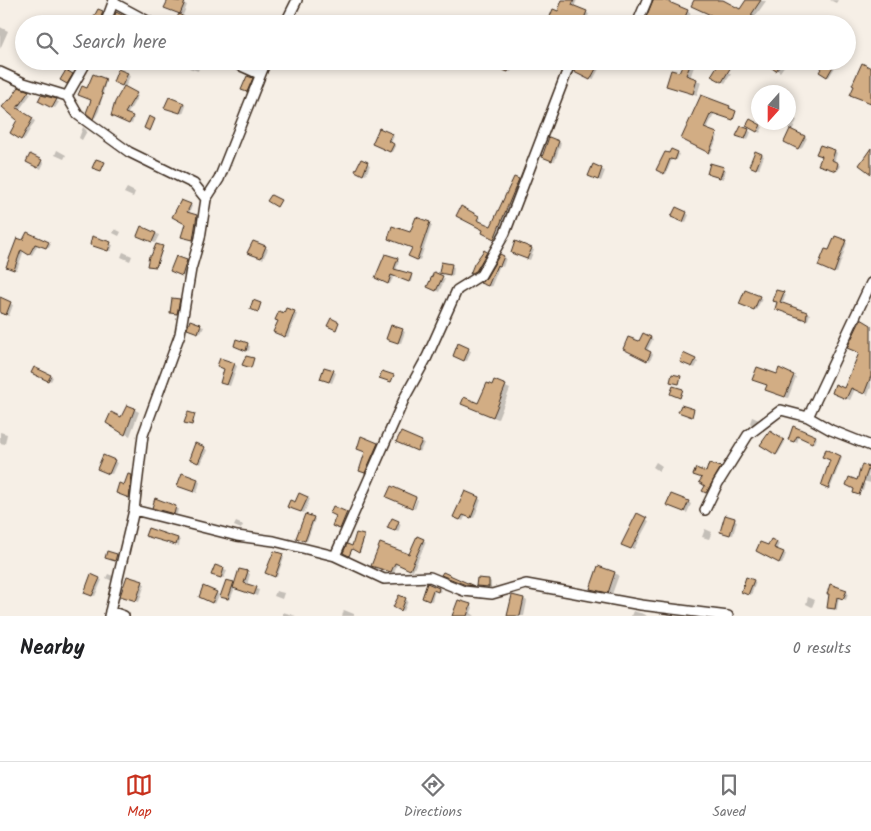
<!DOCTYPE html>
<html lang="en">
<head>
<meta charset="utf-8">
<style>
	:root { --surface:#fff; --page:#f6f6f6; --text:#202124; --muted:#757577; --line:#e0e0e0; --accent:#c8321e }
	body { margin:0; font-family:Kalam,sans-serif; background:var(--page); color:var(--text) }
	.compass { position:absolute; left:751px; top:85px; width:45px; height:45px; border-radius:50%; background:var(--surface); box-shadow:0 2px 8px #0003; rotate:201deg }
	.list { margin:0; padding:0; list-style:none }
	h2 { display:flex; justify-content:space-between; align-items:center; height:65px; margin:0; padding:0 20px; font-size:21px }
	h2 small { font-size:16px; font-weight:400; color:var(--muted) }
	.icon { flex:none; width:28px; height:28px; fill:none; stroke:currentColor; stroke-width:2; stroke-linecap:round; stroke-linejoin:round }
	.map { position:relative; flex:none; width:871px; height:616px; overflow:hidden }
	.search { position:absolute; background:var(--surface); box-shadow:0 2px 8px #0003; left:15px; right:15px; top:15px; height:55px; display:flex; align-items:center; gap:12px; box-sizing:border-box; padding:0 18px; border-radius:28px; color:var(--muted); font-size:19px }
	.sheet { height:145px; background:var(--surface) }
	nav { display:flex; justify-content:space-around; align-items:center; box-sizing:border-box; height:70px; border-top:1px solid var(--line); background:var(--surface); font-size:14px; color:var(--muted) }
	nav a { display:grid; justify-items:center; gap:2px }
	nav .on { color:var(--accent) }
	.map>svg:first-child { display:block }
</style>
</head>
<body>
<div class="map">
<svg width="871" height="616" viewBox="0 0 871 616">
	<rect width="100%" height="100%" fill="#f6efe6"/>
	<filter id="ink" filterUnits="userSpaceOnUse"><feTurbulence type="fractalNoise" baseFrequency=".02" numOctaves="2"/><feDisplacementMap in="SourceGraphic" scale="10" xChannelSelector="R" yChannelSelector="G"/><feConvolveMatrix kernelMatrix="1 2 1 2 8 2 1 2 1" color-interpolation-filters="sRGB"/></filter>
	<g filter="url(#ink)">
		<path fill="#0003" d="M169 0H176L187 5 183 15 166 7Z
			M564 0H577L574 7 589 14 585 24H550L558 13Z
			M653 0H661L691 13 687 22 690 24H647Z
			M695 0H725V2L741 10 748 0 766 1 754 18 716 17Z
			M830 0H838L836 3Z
			M98 10 105 14 102 24 93 20Z
			M117 13 128 19 126 24H113Z
			M71 18 73 19 80 24H67Z
			M0 27 8 31 0 49Z
			M192 61H201L198 71 189 68Z
			M255 61H264L260 67 254 64Z
			M493 61H515L511 72 500 68 498 63Z
			M588 61 600 67 593 80 575 71Z
			M600 61H614L612 66Z
			M685 61H696L690 78 701 82 697 95 672 87Z
			M764 61H779L785 65 780 72Z
			M827 61H839L829 77 821 72Z
			M718 68 731 74 725 83 713 76Z
			M119 71 130 76 125 88 138 96 127 115 134 118 132 124 114 117 125 87 117 83Z
			M67 72 75 76 70 84 62 80Z
			M94 75 106 81 99 111 95 118 88 113 93 99 87 89Z
			M248 77 255 81 250 93 243 89Z
			M19 89 31 94 19 110 35 121 24 140 11 133 19 120 10 103Z
			M701 96 732 108 731 110 715 113 706 130 718 136 711 153 682 139Z
			M170 98 186 106 183 114 168 109Z
			M40 100 56 101 59 102 55 108Z
			M788 115 797 120 792 131 807 138 801 149 785 141 791 129 783 125 788 122Z
			M751 121 763 127 760 133 748 126Z
			M83 127 87 131 82 140 79 138Z
			M741 127 751 132 748 140 738 135Z
			M392 135 394 136 391 143 396 146 393 152 376 145Z
			M559 142 561 143 555 161 546 158Z
			M57 150 66 155 64 159 55 155Z
			M671 150 679 154 677 160 672 159 666 174 658 170Z
			M835 151 837 153 834 163 840 165 838 171 823 166Z
			M762 155 764 156 759 169 753 167Z
			M31 156 44 163 41 169 28 162Z
			M361 161 370 165 366 175 357 171Z
			M593 166 605 171 601 181 592 177Z
			M723 168 726 170 723 179 708 174Z
			M514 179 521 182 497 239 486 234 485 230 462 208 481 218 479 222 492 228Z
			M127 188 135 192 133 197 124 193Z
			M181 201 192 206 189 214 199 217 195 240 185 238 186 223Z
			M686 213 689 215 686 222 675 218Z
			M417 218 432 225 420 260 413 257 411 234Z
			M142 228 159 235 155 243 141 237Z
			M115 229 121 232 119 236 113 233Z
			M836 237 847 243 837 273 822 267Z
			M24 242 51 244 49 248 38 244 32 255 24 250 17 270 10 268Z
			M110 244 113 245 111 251 94 246Z
			M157 245 163 248 157 266 149 265Z
			M265 247 268 249 263 259 252 254Z
			M531 249 534 250 530 260 515 254Z
			M484 251 487 253 477 271 472 274Z
			M123 252 132 256 130 261 121 257Z
			M501 256 506 258 503 267 500 265 491 287 482 283 487 279Z
			M397 260 399 261 396 271 413 277 412 282 394 276 390 284 378 279Z
			M186 262 189 263 185 277 174 272Z
			M442 264 454 267 453 276 440 273Z
			M442 278 445 279 439 292 431 288Z
			M783 294 786 295 782 304 810 314 808 320 779 310 778 302 774 300Z
			M759 297 762 299 756 310 743 305Z
			M0 299 13 305 9 316 0 312Z
			M179 300 182 302 180 315 174 314 171 312Z
			M287 309 297 314 288 337 275 332Z
			M191 322 204 327 201 333 189 327Z
			M871 326V387L868 395 855 389 850 400 837 394 845 390Z
			M402 330 405 332 401 343 390 340Z
			M644 335 653 339 647 351 653 354 650 361 625 349 640 343Z
			M237 341 250 346 249 351 238 347Z
			M459 345 471 351 467 361 457 357Z
			M695 360 698 362 695 368 684 363Z
			M234 364 237 366 230 386 224 384Z
			M35 368 53 377 51 381 33 372Z
			M333 371 336 373 332 383 324 380Z
			M777 375 796 377 788 398 770 391Z
			M495 382 510 389 498 419 467 406 479 404Z
			M128 406 139 412 130 436 107 423 122 418Z
			M752 417 759 420 752 425 750 423Z
			M794 428 817 438 815 443 799 436 797 443 791 440Z
			M0 432 7 434 5 444 0 443Z
			M771 432 785 442 778 454 762 445Z
			M421 442 424 443 420 452 400 443Z
			M377 444 379 446 367 473 362 472Z
			M204 448 207 450 201 464 193 460Z
			M826 451 842 458 830 489 823 485 831 460Z
			M114 461 117 463 112 474 101 470Z
			M656 462 662 466 659 471 653 467Z
			M720 468 722 469 709 493 704 491 707 473Z
			M868 468 870 469 868 477 871 478V483L859 480 865 484 863 491 849 486 858 481Z
			M183 475 200 482 197 493 182 487Z
			M131 476 134 477 131 498 119 494Z
			M300 495 310 499 304 513 291 508 296 504Z
			M478 498 481 500 474 518 466 515 463 521 457 518Z
			M417 499 418 500 415 509 413 508Z
			M156 500 178 509 177 514 156 509Z
			M688 502 691 504 687 513 670 506Z
			M346 513 348 514 342 529 333 525Z
			M638 515 649 521 634 549 625 546Z
			M726 516 737 521 733 535 724 532Z
			M313 518 315 519 307 541 300 538Z
			M392 519 401 524 398 532 389 528Z
			M236 522 243 525 241 529 234 526Z
			M705 529 712 532 709 539 702 537Z
			M357 534 365 537 360 553 353 548 350 555 345 552 352 547Z
			M150 536 178 539 180 540 179 546Z
			M418 537 426 542 413 571 397 564 394 573 375 567 410 555Z
			M771 540 779 544 776 550 786 554 782 564 758 550 768 547Z
			M275 553 284 557 277 577 267 572Z
			M216 567 227 571 224 578 215 575Z
			M247 572 250 574 247 585 259 590 257 596 235 588 230 600 224 598 233 583 236 585Z
			M614 573 619 575 612 594 592 589Z
			M108 574 113 576 112 581 106 578Z
			M128 577 145 584 139 602 124 597Z
			M99 579 102 580 95 596 88 594Z
			M489 580 491 582V588L477 585Z
			M753 581 756 582 751 595 745 593Z
			M428 585 441 590 440 592 435 590 432 601 425 599Z
			M276 591 284 593 282 599 274 596Z
			M846 591 848 593 846 600 839 597 837 610 830 608 831 594Z
			M216 593 219 595 215 604 200 596Z
			M399 596 408 601 404 611 395 607Z
			M808 597 815 600 812 607 806 604Z
			M524 599 527 601 524 616H508Z
			M470 605 473 607 471 613 475 616H453Z
			M344 610 354 614V616H342Z
			M633 611 644 614 647 616H631Z
			M283 612 296 616H283Z"/>
		<path fill="#d2ad84" stroke="#3b2a1e" d="M168 0 185 2 180 14 164 8Z
			M562 0H574L572 5 587 11 582 24H547L553 9 558 11Z
			M653 0H664L688 10 682 24H654L645 20Z
			M694 0H723L740 9 746 0H761L751 15 764 24H711L715 17 691 6Z
			M98 9 103 11 99 24H90Z
			M116 12 126 17 124 22 126 24H112Z
			M179 14 187 19 184 24H173Z
			M498 61H512L508 72 495 67Z
			M577 61H591L598 65 590 80 574 72Z
			M684 61H692L686 75 697 79 693 94 666 86 671 70 679 72Z
			M720 61 732 65 722 82 711 76Z
			M762 61H783L776 71Z
			M826 61H836L827 77 819 72Z
			M862 63 871 68V103L850 95 854 86 852 85Z
			M118 69 128 73 122 86 113 82Z
			M66 70 73 74 67 84 60 80Z
			M93 74 106 79 101 93 103 94 93 119 86 113 91 100 78 95 82 86 87 88Z
			M247 76 253 78 247 92 241 90Z
			M124 86 137 93 125 113 133 116 129 124 111 116 115 102Z
			M19 87 29 91 17 108 33 118 21 140 10 133 17 120 2 107 8 100 9 101Z
			M41 95 57 99 52 108 38 101Z
			M701 95 730 106 729 108 736 111 733 120 712 113 710 115 704 128 717 133 709 153 681 139Z
			M169 97 184 103 180 113 164 108Z
			M149 116 155 119 150 131 144 128Z
			M750 119 761 125 757 132 746 126Z
			M741 126 749 129 745 139 736 136Z
			M379 128 393 134 389 141 394 144 390 152 372 144Z
			M790 129 805 136 798 149 784 142Z
			M549 137 559 141 552 161 542 157Z
			M820 145 835 150 832 160 838 163 836 171 818 165 822 156 816 154Z
			M871 148V174L859 165Z
			M671 149 678 152 675 160 670 159 664 174 656 170 665 152 669 153Z
			M755 151 762 154 756 169 749 166Z
			M30 154 42 160 38 168 26 162Z
			M96 159 105 162 101 171 92 168Z
			M361 159 368 162 363 175 355 171Z
			M710 163 724 167 720 178 707 174Z
			M593 164 602 168 598 180 588 176Z
			M514 177 519 179 494 239 482 233 483 230 456 216 461 206 479 216 477 220 491 226Z
			M271 195 281 200 277 207 267 201Z
			M181 200 191 204 187 212 197 215 193 240 181 237 185 224 172 217Z
			M676 207 687 212 683 222 671 217Z
			M416 217 430 222 417 260 408 256 412 248 388 239 392 226 410 232Z
			M141 226 156 233 152 242 137 236Z
			M27 232 49 242 46 248 35 244 29 255 21 250 14 270 6 267 17 238 23 240Z
			M92 236 111 242 108 251 90 245Z
			M835 236 846 240 834 273 818 266 825 249 829 250Z
			M253 241 266 246 261 258 247 253Z
			M515 241 532 248 527 259 511 253Z
			M156 244 163 246 156 267 147 266 149 256H151Z
			M484 250 487 252 476 271 470 274 474 264Z
			M385 254 398 258 394 269 412 274 409 282 391 275 388 284 375 278Z
			M500 254 504 256 500 266 497 265 488 286 480 283 486 278Z
			M176 256 187 260 182 276 170 271Z
			M441 262 452 264 450 275 439 273Z
			M434 272 443 276 436 291 427 287Z
			M745 290 760 296 754 310 739 304Z
			M776 290 784 292 780 302 807 312 806 320 775 309 777 302 772 301Z
			M0 297 11 302 6 315 0 313Z
			M172 298 180 299 177 314 170 313Z
			M253 300 261 303 258 312 250 309Z
			M286 308 295 311 285 337 273 332 278 321 275 320 279 311 284 313Z
			M331 318 339 322 336 330 327 326Z
			M861 319 871 325V376L864 394 851 388 846 399 832 393 835 384 844 388 859 353 847 348Z
			M190 320 201 324 198 333 187 329Z
			M391 325 403 329 398 343 386 339Z
			M643 333 651 337 645 349 651 352 647 361 623 349 628 337 639 341Z
			M236 339 248 343 246 351 234 346Z
			M458 343 469 348 464 361 453 356Z
			M683 353 696 359 692 367 680 362Z
			M246 356 254 358 251 368 242 365Z
			M220 358 235 363 227 385 220 383 224 369 217 366Z
			M34 367 51 375 48 381 31 373Z
			M324 367 334 370 329 382 320 379Z
			M757 367 777 374 779 368 794 375 785 397 765 390 767 385 752 380Z
			M382 371 394 375 391 382 379 378Z
			M672 374 681 376 679 384 670 382Z
			M494 380 506 385 493 417 461 404 464 397 478 403 487 383 492 385Z
			M673 386 683 389 680 398 670 394Z
			M127 405 135 408 125 435 106 423 111 412 121 417Z
			M681 405 694 409 692 417 678 412Z
			M188 412 195 414 192 425 184 423Z
			M793 426 816 436 812 443 797 436 794 442 788 440Z
			M770 431 784 440 776 455 760 445Z
			M401 432 422 441 417 451 396 442Z
			M361 436 378 443 365 473 359 471 365 452 357 449Z
			M195 443 205 447 198 463 189 459Z
			M826 449 841 456 828 489 821 486 830 460 822 457Z
			M103 455 115 460 109 474 97 469Z
			M709 463 721 467 706 493 702 491 705 486 699 482 702 478 693 475 696 468 706 472Z
			M862 464 869 467 859 495 853 493 854 489 846 485 849 477 857 480Z
			M182 473 198 479 194 492 177 486Z
			M128 474 132 475 129 498 116 493 119 483 124 485Z
			M391 486 416 497 412 508 386 497Z
			M465 491 479 497 471 518 463 515 460 520 453 517Z
			M299 493 308 497 301 512 287 507 290 500 295 502Z
			M671 494 689 501 684 512 666 505Z
			M155 498 176 506 174 514 152 508Z
			M333 506 347 512 340 529 332 526 336 516 330 513Z
			M637 513 647 518 631 549 621 545Z
			M305 514 314 517 305 541 296 538Z
			M725 515 735 518 730 535 720 532Z
			M392 518 399 521 395 531 387 528Z
			M148 528 178 538 176 545 145 536Z
			M356 533 364 535V538L359 553 352 549 349 556 343 553 347 544 352 546Z
			M417 536 424 539 410 570 395 563 391 572 371 566 380 543 409 554Z
			M771 539 777 542 774 548 784 552 779 563 756 551 760 542 768 545Z
			M107 551 117 554 115 561 105 558Z
			M274 551 283 554 275 577 265 573Z
			M215 565 224 568 221 578 211 575Z
			M598 566 615 572 608 593 590 589Z
			M239 569 248 571 244 583 257 587 254 595 233 588Z
			M443 572 474 586 466 585 441 575Z
			M91 574 100 578 92 596 84 593Z
			M127 576 143 581 136 601 120 596Z
			M746 577 754 580 748 595 741 592Z
			M477 578 489 579V587L476 586Z
			M226 580 234 582 228 599 220 597Z
			M427 583 439 588 438 592 433 590 429 601 422 598Z
			M830 584 847 590 843 599 837 597 835 609 827 608 829 594H827Z
			M203 586 217 592 212 603 199 597Z
			M399 595 406 598 401 611 393 607Z
			M512 595 524 598 520 616H507Z
			M458 600 471 604 467 616H452Z"/>
		<g fill="none" stroke-linecap="round" stroke-linejoin="round">
			<g stroke="#3b2a1e" stroke-width="12">
				<path id="minor" d="M114 3 153 24
					M105 24 114 0
					M285 24 297 0
					M592 24H600
					M637 24 647 0
					M230 61 259 74
					M0 72 24 83 67 96 78 115 129 152 194 184 206 199 200 238 191 269 180 334 143 435 134 510
					M67 96 87 61
					M206 199 219 179 266 61
					M808 417 871 283
					M705 510 718 483 748 435 781 410 808 417 831 430 871 446
					M335 556 384 579 430 577 464 591 492 594 526 584 641 605 728 616
					M110 611 124 616
					M109 616 134 510 237 536 274 541 335 556 405 397 427 357 457 290 481 275 505 233 571 61"/>
			</g>
			<use href="#minor" stroke="#fff" stroke-width="9"/>
		</g>
	</g>
</svg>
<svg class="compass" viewBox="-18 -18 36 36"><path d="M0-13l5 13h-10z" fill="#e53935"/><path d="M0 13l5-13h-10z" fill="#757577"/></svg>
<div class="search"><svg class="icon" aria-label="search" viewBox="0 0 24 24"><circle cx="10" cy="10" r="6"/><path d="M15 15l6 6"/></svg>Search here</div>
</div>
<section class="sheet">
<h2>Nearby<small>0 results</small></h2>
<ul class="list">
</ul>
</section>
<nav>
<a class="on"><svg class="icon" aria-label="map" viewBox="0 0 24 24"><path d="M3 6l6-2 6 2 6-2v14l-6 2-6-2-6 2zM9 4v14M15 6v14"/></svg>Map</a>
<a><svg class="icon" aria-label="directions" viewBox="0 0 24 24"><path d="M12 3l9 9-9 9-9-9zM9 14v-3h6M13 9l2 2-2 2"/></svg>Directions</a>
<a><svg class="icon" aria-label="saved" viewBox="0 0 24 24"><path d="M7 4h10v16l-5-4-5 4z"/></svg>Saved</a>
</nav>
</body>
</html>
